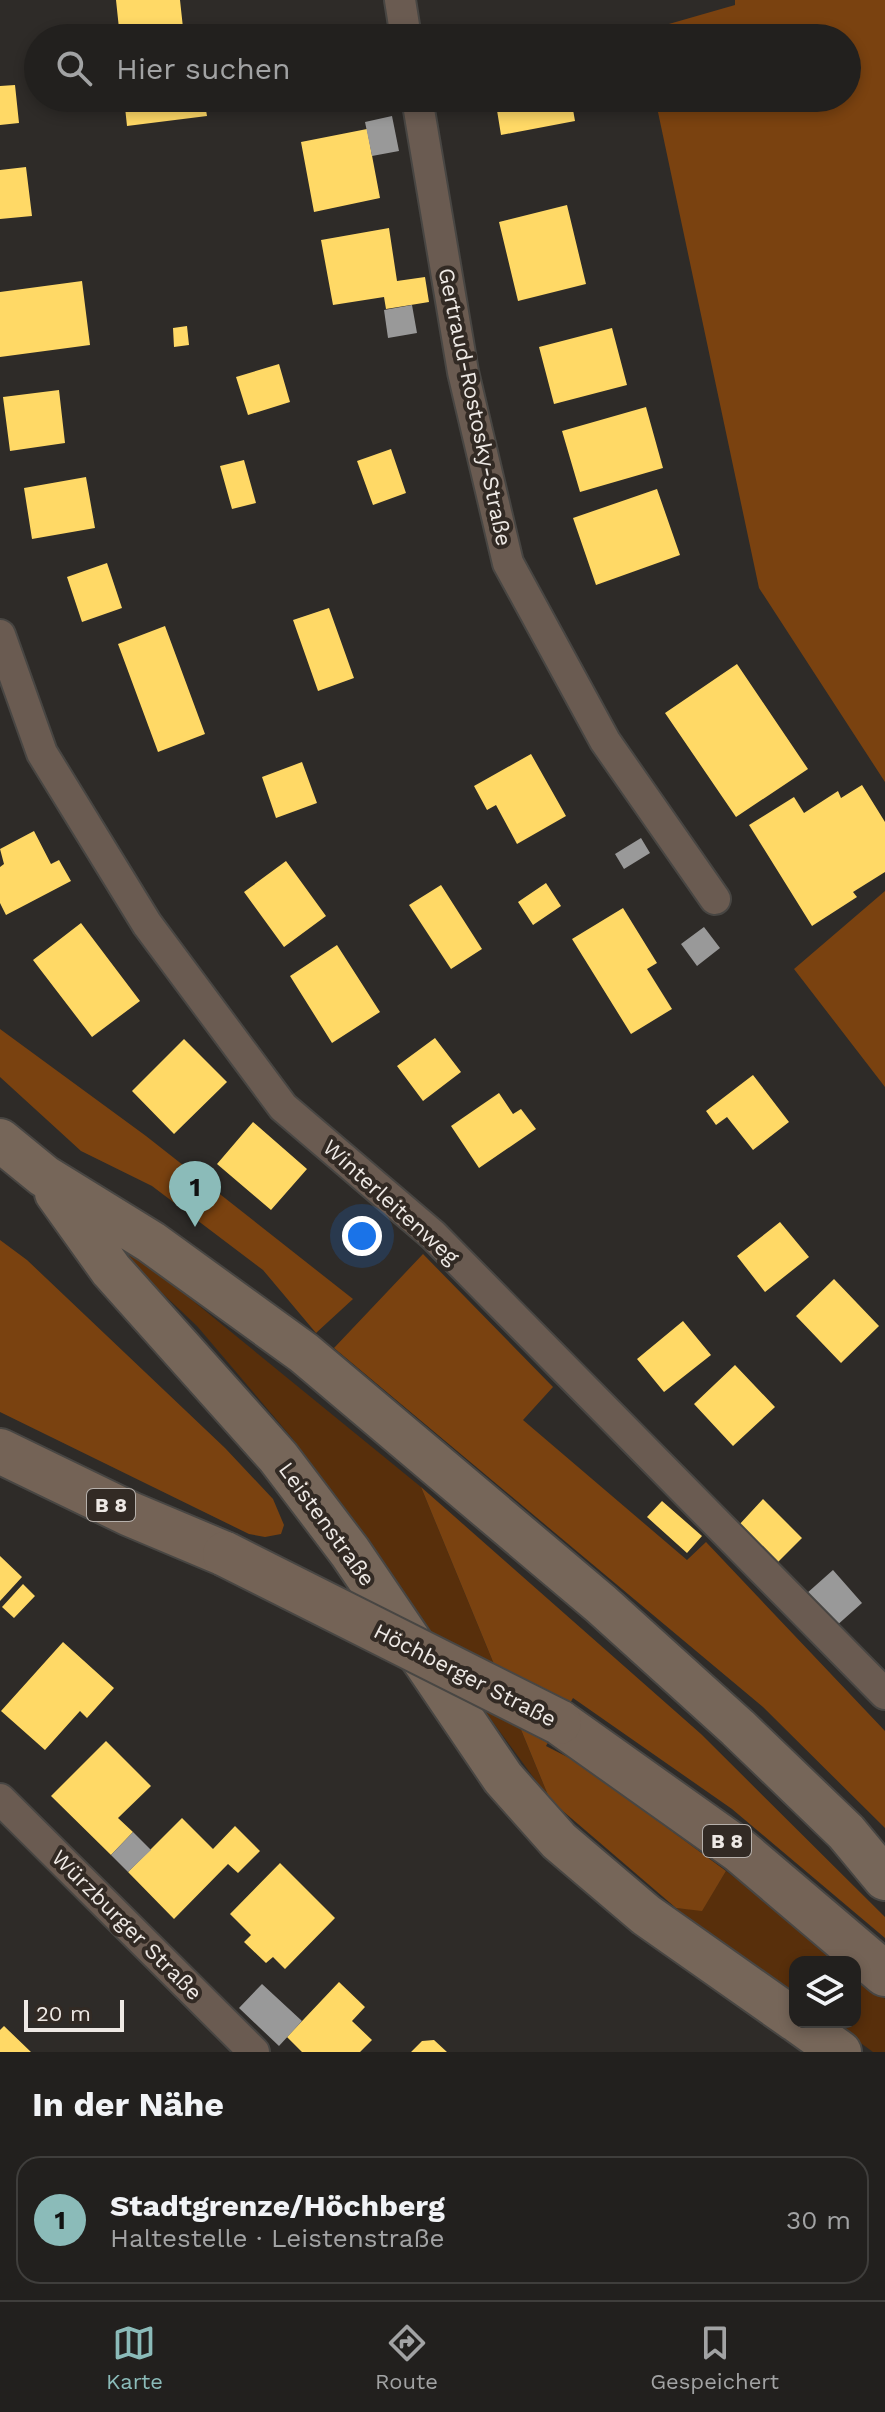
<!DOCTYPE html>
<html lang="de">
<head>
<meta charset="utf-8">
<style>
	:root { --surface:#22201e; --page:#2e2d2b; --text:#f1f3f6; --muted:#a2a3a4; --line:#3f3e3c; --accent:#8bbbb9 }
	body { margin:0; font-family:"Work Sans",sans-serif; background:var(--page); color:var(--text) }
	.controls { position:absolute; right:24px; bottom:24px; display:grid; overflow:hidden; border-radius:16px; box-shadow:0 4px 12px #0003 }
	.controls button { width:72px; height:72px; display:grid; place-items:center; padding:0; border:0; border-bottom:2px solid var(--line); background:var(--surface); color:var(--text); font:40px sans-serif }
	.scale { position:absolute; left:24px; bottom:20px; width:100px; box-sizing:border-box; padding-left:8px; border:4px solid #eee9e5; border-top:0; font-size:22px; line-height:28px; white-space:nowrap; color:#eee9e5; -webkit-text-stroke:6px #322a24; paint-order:stroke }
	.you { position:absolute; left:362px; top:1236px; width:28px; height:28px; margin:-20px; border:6px solid #fff; border-radius:50%; background:#1a73e8; box-shadow:0 0 0 12px #1a73e833 }
	.badge { display:grid; place-items:center; width:52px; height:52px; border-radius:50%; background:var(--accent); color:#111; font-size:26px; font-weight:700 }
	.pin { position:absolute; translate:-50% -66px; filter:drop-shadow(0 2px 4px #0008) }
	.pin::after { content:''; position:absolute; top:42px; width:28px; height:24px; background:inherit; clip-path:polygon(0 0,100% 0,50% 100%) }
	.list { margin:0; padding:0; list-style:none }
	h2 { display:flex; justify-content:space-between; align-items:center; height:104px; margin:0; padding:0 32px; font-size:34px }
	h2 small { font-size:26px; font-weight:400; color:var(--muted) }
	.list li { display:grid; grid-template-columns:52px 1fr auto; gap:24px; align-items:center; box-sizing:border-box; height:128px; margin:0 16px 16px; padding:0 16px; border:2px solid var(--line); border-radius:24px }
	.list b { display:block; font-size:30px; white-space:nowrap }
	.list p { margin:0; font-size:26px; white-space:nowrap; color:var(--muted) }
	.list em { font-size:26px; font-style:normal; color:var(--muted) }
	.icon { flex:none; width:44px; height:44px; fill:none; stroke:currentColor; stroke-width:2; stroke-linecap:round; stroke-linejoin:round }
	.map { position:relative; flex:none; width:885px; height:2052px; overflow:hidden }
	.search { position:absolute; background:var(--surface); box-shadow:0 4px 12px #0003; left:24px; right:24px; top:24px; height:88px; display:flex; align-items:center; gap:20px; box-sizing:border-box; padding:0 28px; border-radius:44px; color:var(--muted); font-size:30px }
	.sheet { height:248px; background:var(--surface) }
	nav { display:flex; justify-content:space-around; align-items:center; box-sizing:border-box; height:112px; border-top:2px solid var(--line); background:var(--surface); font-size:22px; color:var(--muted) }
	nav a { display:grid; justify-items:center; gap:4px }
	nav .on { color:var(--accent) }
	.map>svg:first-child { display:block }
</style>
</head>
<body>
<div class="map">
<svg width="885" height="2052" viewBox="0 0 885 2052">
	<rect width="100%" height="100%" fill="#2e2b28"/>
	<path fill="#582f0b" d="M94 1220 421 1487 550 1800 402 1598 292 1438 197 1326 91 1226Z
		M726 1871 847 1962H795V1996L714 1944 676 1908 702 1910Z
		M855 1968 885 1999V2052H873L832 2022H855Z"/>
	<path fill="#7a4210" d="M735 0H885V782L759 588 655 98H847V38H642L641 32 735 5Z
		M885 891V1087L794 969Z
		M0 1029 146 1136 353 1299 316 1333 263 1270 152 1186 81 1151 0 1077Z
		M0 1240 27 1260 225 1448 273 1499 284 1525 281 1534 265 1537 249 1534 0 1412Z
		M423 1254 553 1387 523 1420 687 1560 706 1542 885 1731V1828L763 1707 334 1348Z
		M421 1487 701 1734 885 1917V1938L732 1809 573 1698 546 1746 579 1763 726 1871 702 1911 676 1908 550 1800Z"/>
	<path fill="#ffd966" d="M116 0H180L184 37 120 38Z
		M15 85 19 123 0 125V86Z
		M124 98H204L207 116 127 126Z
		M495 98H571L575 121 501 135Z
		M367 129 380 198 314 212 301 142Z
		M26 167 32 216 0 219V170Z
		M567 205 586 284 518 301 499 222Z
		M389 228 397 281 425 277 429 302 386 309 384 297 333 305 321 240Z
		M82 281 90 345 0 357V292Z
		M187 326 189 345 174 347 173 328Z
		M612 328 627 385 554 404 539 347Z
		M279 364 290 402 248 415 236 377Z
		M59 390 65 443 10 451 3 397Z
		M646 407 663 468 580 492 562 431Z
		M391 449 406 493 373 505 357 461Z
		M244 460 256 503 232 509 220 466Z
		M86 477 95 528 32 539 24 488Z
		M657 489 680 555 596 585 573 518Z
		M107 563 122 608 82 622 67 577Z
		M329 608 354 678 318 691 293 620Z
		M165 626 205 734 158 752 118 644Z
		M737 664 808 769 736 817 665 713Z
		M531 754 566 816 517 844 496 805 487 810 474 786Z
		M302 762 317 803 276 818 262 777Z
		M862 785 885 822V872L853 892 857 897 812 926 749 825 794 797 804 813 838 791 841 798Z
		M34 831 51 864 59 860 71 881 6 915 0 903V867L4 864 0 849Z
		M286 861 326 916 284 947 244 892Z
		M546 883 561 906 533 925 518 902Z
		M441 885 482 949 451 969 409 905Z
		M623 908 657 963 647 969 672 1009 631 1034 572 939Z
		M81 923 140 1001 92 1037 33 960Z
		M337 945 380 1012 332 1043 290 976Z
		M435 1038 461 1072 423 1101 397 1066Z
		M184 1039 227 1082 174 1134 132 1091Z
		M753 1075 789 1122 753 1150 727 1117 716 1125 706 1111Z
		M499 1093 513 1114 521 1109 536 1129 479 1168 451 1126Z
		M253 1122 307 1169 271 1210 217 1164Z
		M780 1222 809 1257 765 1292 737 1256Z
		M834 1279 879 1326 841 1363 796 1316Z
		M683 1321 711 1355 664 1392 637 1359Z
		M735 1365 775 1407 733 1446 694 1404Z
		M763 1499 802 1538 777 1563 738 1526Z
		M662 1501 702 1536 687 1553 647 1517Z
		M0 1556 22 1577 0 1601Z
		M23 1584 35 1596 14 1618 2 1607Z
		M63 1642 114 1688 87 1718 80 1711 45 1750 1 1711Z
		M106 1741 151 1786 118 1818 133 1832 111 1855 51 1796Z
		M182 1818 213 1849 235 1826 260 1851 238 1873 228 1864 174 1919 128 1872Z
		M280 1863 335 1918 285 1969 273 1957 266 1963 244 1942 251 1935 230 1914Z
		M339 1982 365 2007 352 2021 372 2040 360 2052H302L287 2037Z
		M4 2026 31 2052H0V2030Z
		M434 2040 447 2052H411L422 2041Z"/>
	<path fill="#999" d="M392 116 399 151 372 156 365 122Z
		M412 305 417 333 388 338 384 310Z
		M641 838 650 853 624 869 615 854Z
		M704 927 720 948 697 966 681 944Z
		M833 1570 862 1603 835 1627 806 1594Z
		M133 1832 151 1850 128 1872 111 1855Z
		M262 1984 302 2021 279 2046 239 2008Z"/>
	<g fill="none" stroke-linecap="round" stroke-linejoin="round">
		<g stroke="#484643" stroke-width="34">
			<path id="minor" d="M400 0 406 38
				M417 98 463 372 508 563 605 741 715 899
				M0 635 42 753 147 924 283 1107 433 1235 885 1694
				M0 1799 254 2052"/>
		</g>
		<g stroke="#484643" stroke-width="46">
			<path id="secondary" d="M0 1140 44 1176 151 1242 304 1353 601 1604 738 1728 846 1832 885 1879
				M56 1193 111 1270 278 1457 350 1552 503 1778 559 1841 646 1915 795 2020
				M798 2022 840 2052"/>
		</g>
		<g stroke="#484643" stroke-width="48">
			<path id="primary" d="M0 1451 130 1514 225 1554
				M559 1722 739 1850 885 1974"/>
		</g>
		<use href="#minor" stroke="#6a5b51" stroke-width="30"/>
		<use href="#secondary" stroke="#766659" stroke-width="42"/>
		<use href="#primary" stroke="#746356" stroke-width="44"/>
		<g stroke="#484643" stroke-width="48" stroke-linecap="butt">
			<path id="primary-bridge" d="M225 1554 559 1722"/>
		</g>
		<use href="#primary-bridge" stroke="#746356" stroke-width="44"/>
	</g>
	<g text-anchor="middle" dominant-baseline="central" stroke-width="8" stroke-linejoin="round" paint-order="stroke">
		<g fill="#322a24" stroke="#b6b0ab" stroke-width="2">
			<rect x="87" y="1489" width="48" height="32" rx="6"/>
			<rect x="703" y="1825" width="48" height="32" rx="6"/>
		</g>
		<g font-size="20" font-weight="bold" fill="#eee9e5">
			<text x="111" y="1505">B 8</text>
			<text x="727" y="1841">B 8</text>
		</g>
		<g font-size="22" fill="#eee9e5" stroke="#322a24">
			<text transform="translate(475 407) rotate(78)">Gertraud-Rostosky-Straße</text>
			<text transform="translate(391 1202) rotate(42)">Winterleitenweg</text>
			<text transform="translate(327 1524) rotate(54)">Leistenstraße</text>
			<text transform="translate(465 1675) rotate(27)">Höchberger Straße</text>
			<text transform="translate(127 1925) rotate(45)">Würzburger Straße</text>
		</g>
	</g>
</svg>
<div class="controls">
<button><svg class="icon" aria-label="layers" viewBox="0 0 24 24"><path d="M12 4l9 5-9 5-9-5zM3 14l9 5 9-5"/></svg></button>
</div>
<div class="scale">20 m</div>
<div class="you"></div>
<div class="pin badge" style="left:195px;top:1227px">1</div>
<div class="search"><svg class="icon" aria-label="search" viewBox="0 0 24 24"><circle cx="10" cy="10" r="6"/><path d="M15 15l6 6"/></svg>Hier suchen</div>
</div>
<section class="sheet">
<h2>In der Nähe<small></small></h2>
<ul class="list">
<li><span class="badge">1</span><div><b>Stadtgrenze/Höchberg</b><p>Haltestelle · Leistenstraße</p></div><em>30 m</em></li>
</ul>
</section>
<nav>
<a class="on"><svg class="icon" aria-label="map" viewBox="0 0 24 24"><path d="M3 6l6-2 6 2 6-2v14l-6 2-6-2-6 2zM9 4v14M15 6v14"/></svg>Karte</a>
<a><svg class="icon" aria-label="directions" viewBox="0 0 24 24"><path d="M12 3l9 9-9 9-9-9zM9 14v-3h6M13 9l2 2-2 2"/></svg>Route</a>
<a><svg class="icon" aria-label="saved" viewBox="0 0 24 24"><path d="M7 4h10v16l-5-4-5 4z"/></svg>Gespeichert</a>
</nav>
</body>
</html>
